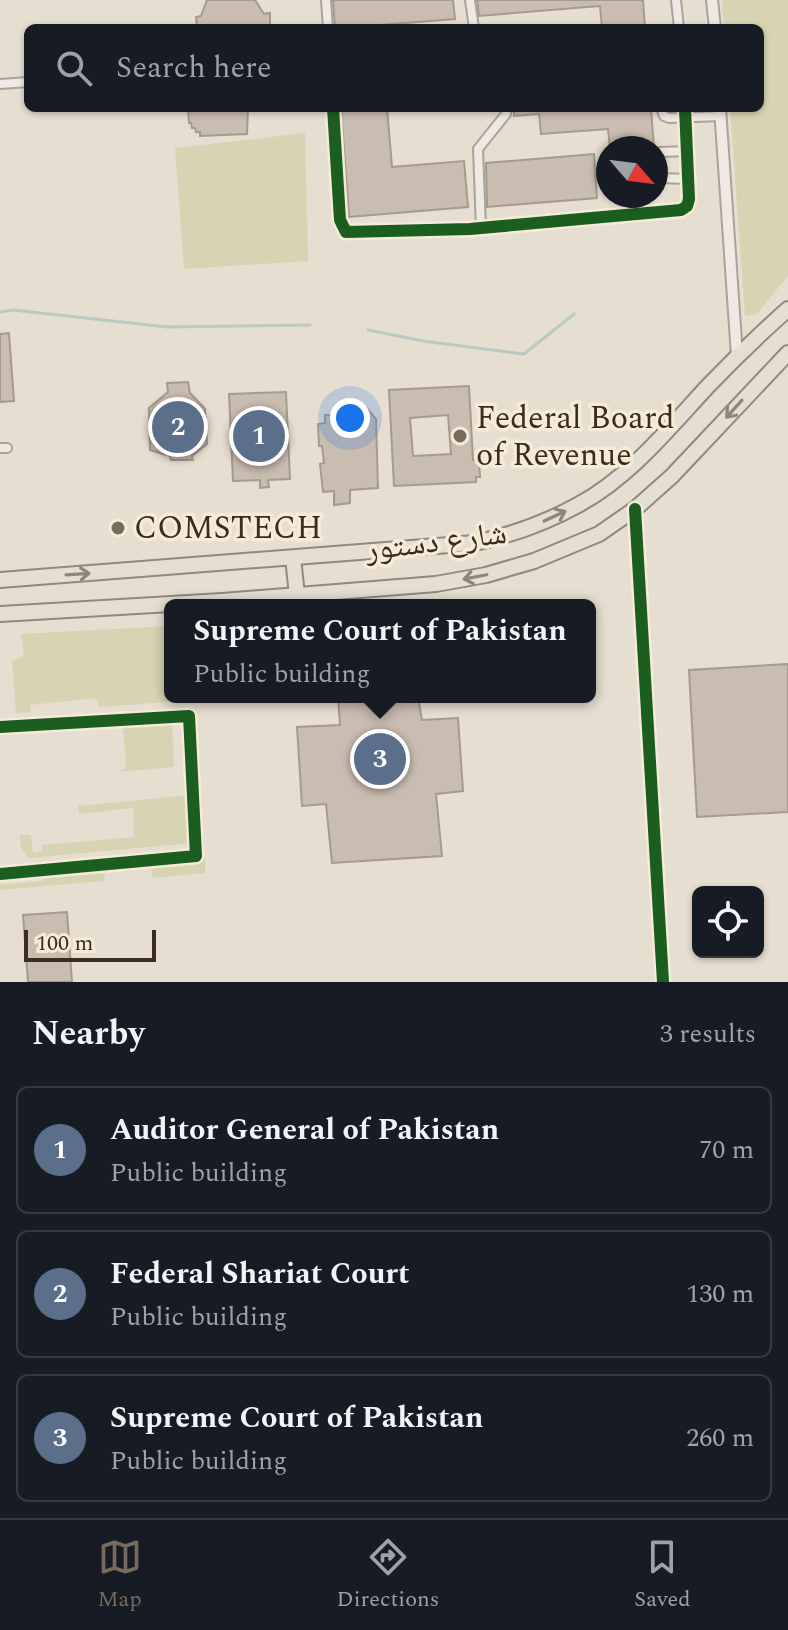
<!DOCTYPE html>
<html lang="en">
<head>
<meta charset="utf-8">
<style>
	:root { --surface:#171b24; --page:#242831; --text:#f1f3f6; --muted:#9ea1a6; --line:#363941; --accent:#776a5e }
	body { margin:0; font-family:Spectral,"Noto Naskh Arabic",serif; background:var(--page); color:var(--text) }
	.controls { position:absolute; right:24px; bottom:24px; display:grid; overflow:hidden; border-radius:12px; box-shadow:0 2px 6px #0004 }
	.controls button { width:72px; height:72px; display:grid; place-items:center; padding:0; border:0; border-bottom:2px solid var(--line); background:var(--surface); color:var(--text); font:40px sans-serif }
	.compass { position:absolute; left:596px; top:136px; width:72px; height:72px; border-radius:50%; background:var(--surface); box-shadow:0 2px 6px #0004; rotate:118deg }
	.scale { position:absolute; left:24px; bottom:20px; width:132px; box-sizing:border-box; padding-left:8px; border:4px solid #3b2b20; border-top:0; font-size:22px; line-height:28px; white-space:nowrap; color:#3b2b20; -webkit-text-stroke:6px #f5ebd7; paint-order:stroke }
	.you { position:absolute; left:350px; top:418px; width:28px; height:28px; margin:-20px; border:6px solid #fff; border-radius:50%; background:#1a73e8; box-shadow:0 0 0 12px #1a73e833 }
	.badge { display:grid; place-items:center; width:52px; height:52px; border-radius:50%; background:var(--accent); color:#fff; font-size:26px; font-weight:700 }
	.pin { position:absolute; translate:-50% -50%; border:4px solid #fff; box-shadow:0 2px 8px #0006 }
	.popup { position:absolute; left:164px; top:599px; width:432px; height:104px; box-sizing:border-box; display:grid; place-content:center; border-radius:12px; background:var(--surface); filter:drop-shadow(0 2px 6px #0005); font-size:26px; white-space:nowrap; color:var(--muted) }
	.popup b { font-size:30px; color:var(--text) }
	.popup::after { content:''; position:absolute; left:50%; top:100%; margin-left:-16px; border:16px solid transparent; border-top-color:var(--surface) }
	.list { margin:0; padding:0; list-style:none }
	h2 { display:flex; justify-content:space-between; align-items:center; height:104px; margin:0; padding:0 32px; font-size:34px }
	h2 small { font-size:26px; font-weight:400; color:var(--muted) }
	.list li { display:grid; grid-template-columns:52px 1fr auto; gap:24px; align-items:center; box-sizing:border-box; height:128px; margin:0 16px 16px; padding:0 16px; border:2px solid var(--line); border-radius:12px }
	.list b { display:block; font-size:30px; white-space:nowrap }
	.list p { margin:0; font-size:26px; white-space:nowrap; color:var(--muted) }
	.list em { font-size:26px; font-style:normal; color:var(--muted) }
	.icon { flex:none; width:44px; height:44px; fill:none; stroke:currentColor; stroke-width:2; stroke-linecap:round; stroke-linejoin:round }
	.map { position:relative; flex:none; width:788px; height:982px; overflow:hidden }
	.search { position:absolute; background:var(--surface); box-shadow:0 2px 6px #0004; left:24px; right:24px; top:24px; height:88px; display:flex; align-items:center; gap:20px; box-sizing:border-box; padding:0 28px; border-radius:12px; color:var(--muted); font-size:30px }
	.sheet { height:536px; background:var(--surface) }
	nav { display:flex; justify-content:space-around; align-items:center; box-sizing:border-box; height:112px; border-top:2px solid var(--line); background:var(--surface); font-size:22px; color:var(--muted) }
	nav a { display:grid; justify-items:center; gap:4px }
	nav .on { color:var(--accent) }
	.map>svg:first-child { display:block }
</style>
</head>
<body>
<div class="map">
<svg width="788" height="982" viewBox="0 0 788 982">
	<rect width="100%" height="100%" fill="#e6ded0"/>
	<path fill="#d7d4b3" d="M722 0H788V276L757 314 745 316 730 108H760V28H724Z
		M305 133 308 261 184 269 175 148Z
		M170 626V697H196V700L99 707 96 698 30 705 31 712 16 713 12 661 24 656 21 634Z
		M172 719 174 767 117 772 126 768 124 735 120 722Z
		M190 795 192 843 29 858 21 848 20 835H31L33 853 43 851 42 845 134 837 133 808 79 814 78 806Z
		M205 857V873L152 878 151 867 105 871 104 881 0 890V885L43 881V872Z"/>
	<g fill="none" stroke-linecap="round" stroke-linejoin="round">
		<path stroke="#bbcac0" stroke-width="3" d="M0 312 13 310 167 327 310 325
			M368 330 423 341 524 354 574 314"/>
	</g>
	<path fill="#c9bcb1" stroke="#a69a8f" stroke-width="2" fill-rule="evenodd" d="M207 0H255L264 14 270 13V24L263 28H197L196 17 201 16Z
		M333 0H453L455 19 381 25V28H335Z
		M477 0H643L645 28H602L600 6 479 16Z
		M188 108H248L247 134 200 136V132H196L195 128H192L191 123H189Z
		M341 108H387L392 167 464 161 468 207 349 217Z
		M514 108H651L654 148H610L608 129 541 134 539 114 514 116Z
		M594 154 597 198 487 207 486 163Z
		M9 333 14 401 0 402V334Z
		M188 382 190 393 205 409 207 444 192 456 193 460H171L170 456 150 450 149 408 168 392 167 383Z
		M469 386 473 460H479L480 477H476V482L394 486 389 390ZM448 415 451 454 413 456 410 418Z
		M286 392 290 479 268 480 269 487 260 488V480L233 481 229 394Z
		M350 404 351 417 366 407 376 419 378 488 350 490V503L334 505V491L323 492 320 464 324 463 322 446H319L318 424 325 423V415H340V405Z
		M788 664V812L697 817 689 670Z
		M338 697H418L422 720 458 718 463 791 436 794 442 856 332 863 326 804 302 806 297 727 340 725Z
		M67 912 72 982H28L23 915Z"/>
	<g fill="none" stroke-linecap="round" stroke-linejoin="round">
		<g stroke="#aba399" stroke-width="12">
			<path id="minor" d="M326 0 328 28
				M470 0 474 28
				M676 0 679 28
				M0 84 28 82
				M333 108 340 220 346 232 470 229 681 210 687 206 689 199 685 108
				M661 108 664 116 669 118 721 116
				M688 151 660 152 657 157 658 178 689 179
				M481 228 478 149 506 114 507 108
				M0 448H7
				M635 509 663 982
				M0 727 189 716 196 856 0 874"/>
		</g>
		<g stroke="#aba399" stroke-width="14">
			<path id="tertiary" d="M712 0 715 28
				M720 108 737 356"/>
		</g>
		<g stroke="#918980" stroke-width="18">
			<path id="primary" d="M293 558 297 595
				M0 580 475 543C512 535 545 523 578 505 630 477 669 428 709 385 734 359 761 333 788 309
				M0 614 222 601 436 584 486 575 534 561 599 534 635 509 672 476 788 353"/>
		</g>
		<use href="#minor" stroke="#eee9e2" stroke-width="8"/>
		<use href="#tertiary" stroke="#eee9e2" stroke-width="10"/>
		<use href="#primary" stroke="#e5dfd3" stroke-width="14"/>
		<g stroke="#f5ebd7" stroke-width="17">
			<path id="cycleway" d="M333 108 340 220 346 232 470 229 681 210 687 206 689 199 685 108
				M635 509 663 982
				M0 727 189 716 196 856 0 874"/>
		</g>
		<use href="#cycleway" stroke="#1b5e20" stroke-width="12"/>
	</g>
	<defs><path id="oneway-shaft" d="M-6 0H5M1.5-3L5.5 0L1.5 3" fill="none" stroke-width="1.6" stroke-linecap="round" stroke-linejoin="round" transform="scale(2)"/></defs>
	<g stroke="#90857a">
		<use href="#oneway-shaft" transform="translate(734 409) rotate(132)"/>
		<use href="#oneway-shaft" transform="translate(555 516) rotate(-25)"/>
		<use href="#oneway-shaft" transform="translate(78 574) rotate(-4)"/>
		<use href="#oneway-shaft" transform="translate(475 577) rotate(169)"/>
	</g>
	<g fill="#776a5e" stroke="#f5ebd7" stroke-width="3">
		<circle cx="460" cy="436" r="8"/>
		<circle cx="118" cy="528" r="8"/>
	</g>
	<g text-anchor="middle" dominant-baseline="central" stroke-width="7" stroke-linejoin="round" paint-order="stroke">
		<g font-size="32" fill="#3b2b20" stroke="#f5ebd7" text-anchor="start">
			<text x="476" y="418">Federal Board<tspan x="476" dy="37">of Revenue</tspan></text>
			<text x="134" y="528">COMSTECH</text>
		</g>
		<g font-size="32" fill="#3b2b20" stroke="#f5ebd7">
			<text transform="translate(436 542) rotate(-7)">شارع دستور</text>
		</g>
	</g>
</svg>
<div class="controls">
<button><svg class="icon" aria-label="locate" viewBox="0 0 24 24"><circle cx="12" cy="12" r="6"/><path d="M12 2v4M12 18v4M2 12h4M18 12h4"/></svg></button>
</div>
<svg class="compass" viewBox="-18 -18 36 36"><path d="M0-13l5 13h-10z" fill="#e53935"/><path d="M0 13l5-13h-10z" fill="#9ea1a6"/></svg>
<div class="scale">100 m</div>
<div class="you"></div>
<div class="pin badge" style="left:259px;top:436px;background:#5c6f8a">1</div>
<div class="pin badge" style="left:178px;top:427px;background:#5c6f8a">2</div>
<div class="pin badge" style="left:380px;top:759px;background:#5c6f8a">3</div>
<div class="popup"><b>Supreme Court of Pakistan</b>Public building</div>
<div class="search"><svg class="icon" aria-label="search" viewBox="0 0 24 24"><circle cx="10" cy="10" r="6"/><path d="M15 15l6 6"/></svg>Search here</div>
</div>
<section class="sheet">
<h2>Nearby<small>3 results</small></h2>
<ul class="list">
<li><span class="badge" style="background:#5c6f8a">1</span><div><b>Auditor General of Pakistan</b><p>Public building</p></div><em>70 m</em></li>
<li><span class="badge" style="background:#5c6f8a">2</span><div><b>Federal Shariat Court</b><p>Public building</p></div><em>130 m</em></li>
<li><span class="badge" style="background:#5c6f8a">3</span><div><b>Supreme Court of Pakistan</b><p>Public building</p></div><em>260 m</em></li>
</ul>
</section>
<nav>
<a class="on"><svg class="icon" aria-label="map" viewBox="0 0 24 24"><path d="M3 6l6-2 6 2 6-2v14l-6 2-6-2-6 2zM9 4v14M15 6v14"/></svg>Map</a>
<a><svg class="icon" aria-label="directions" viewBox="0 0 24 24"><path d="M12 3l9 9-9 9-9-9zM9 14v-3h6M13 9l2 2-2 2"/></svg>Directions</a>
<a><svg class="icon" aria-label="saved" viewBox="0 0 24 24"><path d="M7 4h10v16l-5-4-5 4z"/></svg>Saved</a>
</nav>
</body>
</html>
